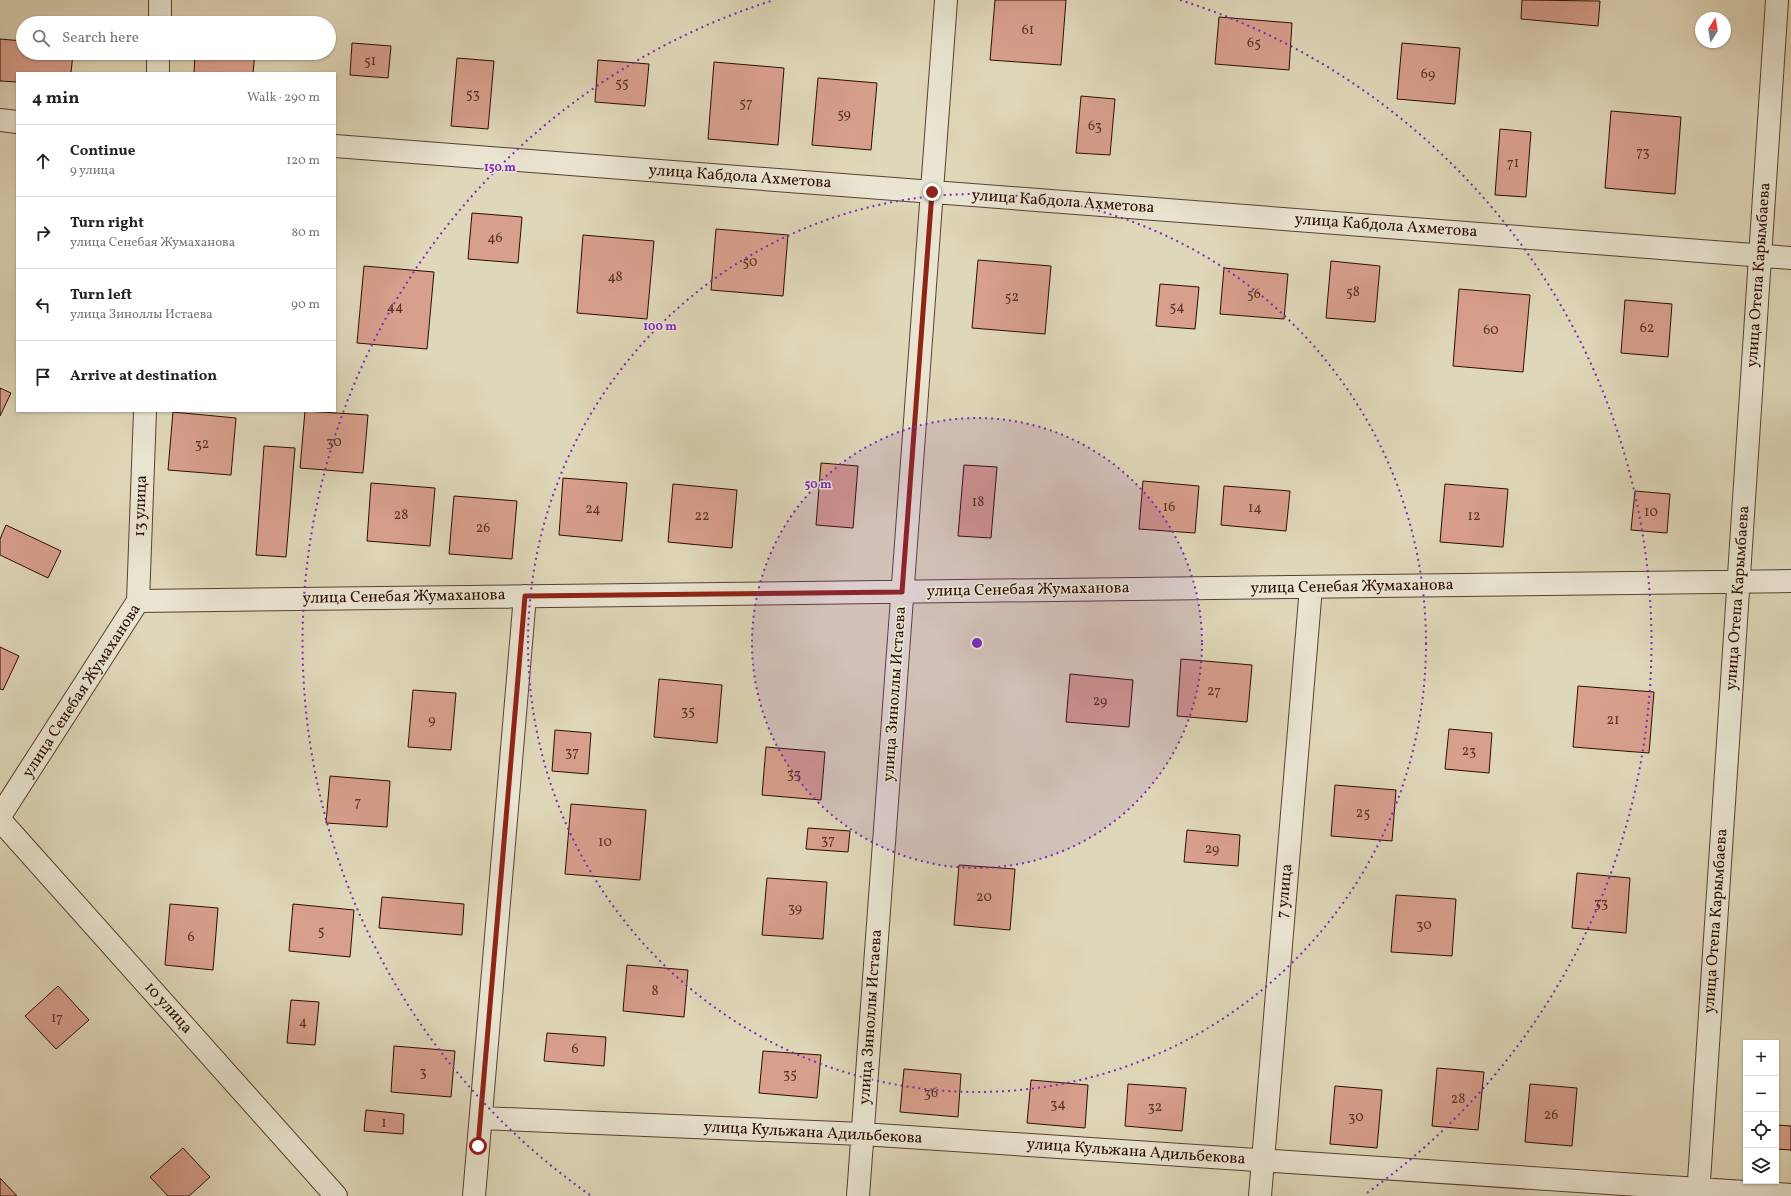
<!DOCTYPE html>
<html lang="en">
<head>
<meta charset="utf-8">
<style>
	:root { --surface:#fff; --page:#f6f6f6; --text:#222; --muted:#767676; --line:#e0e0e0 }
	body { margin:0; font-family:Vollkorn,serif; background:var(--page); color:var(--text) }
	.controls { position:absolute; right:12px; bottom:12px; display:grid; overflow:hidden; border-radius:0px; box-shadow:0 1px 3px #0004 }
	.controls button { width:36px; height:36px; display:grid; place-items:center; padding:0; border:0; border-bottom:1px solid var(--line); background:var(--surface); color:var(--text); font:20px sans-serif }
	.compass { position:absolute; left:1695px; top:12px; width:36px; height:36px; border-radius:50%; background:var(--surface); box-shadow:0 1px 3px #0004; rotate:11deg }
	.stop { position:absolute; width:12px; height:12px; margin:-9px; border:3px solid #8f2418; border-radius:50%; background:#fff }
	.stop.end { background:#8f2418; border-color:#fff; box-shadow:0 1px 4px #0008 }
	.list { margin:0; padding:0; list-style:none }
	h2 { display:flex; justify-content:space-between; align-items:center; height:52px; margin:0; padding:0 16px; font-size:17px }
	h2 small { font-size:13px; font-weight:400; color:var(--muted) }
	.list li { display:grid; grid-template-columns:26px 1fr auto; gap:12px; align-items:center; box-sizing:border-box; height:72px; padding:0 16px; border-top:1px solid var(--line) }
	.list b { display:block; font-size:15px; white-space:nowrap }
	.list p { margin:0; font-size:13px; white-space:nowrap; color:var(--muted) }
	.list em { font-size:13px; font-style:normal; color:var(--muted) }
	.icon { flex:none; width:22px; height:22px; fill:none; stroke:currentColor; stroke-width:2; stroke-linecap:round; stroke-linejoin:round }
	.map { position:relative; flex:none; width:1791px; height:1196px; overflow:hidden }
	.search { position:absolute; background:var(--surface); box-shadow:0 1px 3px #0004; left:16px; top:16px; width:320px; height:44px; display:flex; align-items:center; gap:10px; box-sizing:border-box; padding:0 14px; border-radius:22px; color:var(--muted); font-size:15px }
	.panel { position:absolute; background:var(--surface); box-shadow:0 1px 3px #0004; left:16px; top:72px; width:320px; height:340px; border-radius:0px }
	.map>svg:first-child { display:block }
</style>
</head>
<body>
<div class="map">
<svg width="1791" height="1196" viewBox="0 0 1791 1196">
	<rect width="100%" height="100%" fill="#dfd7b9"/>
	<filter id="stains"><feTurbulence type="fractalNoise" baseFrequency=".005" numOctaves="4"/><feColorMatrix values="0 0 0 0 .2 0 0 0 0 .09 0 0 0 0 .02 0 0 0 .5 -.17"/></filter>
	<radialGradient id="worn" r=".72"><stop offset=".6" stop-color="#630" stop-opacity="0"/><stop offset="1" stop-color="#630" stop-opacity=".3"/></radialGradient>
	<path fill="#d89f8d" stroke="#2b0d01" d="M995 0H1066L1061 65 990 60Z
		M1522 0 1600 1 1598 26 1521 19Z
		M1219 17 1292 23 1289 70 1215 64Z
		M0 39 23 41V53H73L71 73H17V82L0 81Z
		M352 43 391 46 388 78 350 75Z
		M1402 43 1460 48 1455 104 1397 99Z
		M195 53H255L253 73H194Z
		M457 58 494 61 488 129 451 126Z
		M598 60 649 64 645 106 595 102Z
		M714 62 784 68 778 145 708 139Z
		M818 78 877 83 871 150 812 145Z
		M1081 96 1115 99 1110 155 1076 153Z
		M1611 111 1681 117 1675 194 1605 188Z
		M1500 129 1531 132 1526 197 1495 195Z
		M472 213 522 217 518 263 468 259Z
		M716 229 788 235 783 296 711 290Z
		M583 235 654 241 647 319 577 313Z
		M978 260 1051 266 1045 334 972 328Z
		M1331 261 1380 266 1375 322 1326 318Z
		M364 266 434 272 427 349 357 343Z
		M1224 268 1288 274 1284 319 1220 314Z
		M1160 284 1199 287 1195 329 1156 326Z
		M1459 289 1530 295 1523 372 1453 366Z
		M1625 300 1672 304 1668 357 1621 353Z
		M0 388 11 393 0 416Z
		M305 411 368 415 363 473 300 468Z
		M173 412 236 418 231 475 168 470Z
		M264 446 295 448 286 557 256 555Z
		M821 463 858 466 853 528 816 525Z
		M964 465 997 467 991 538 958 536Z
		M563 478 627 483 622 541 559 535Z
		M1143 481 1199 486 1195 533 1139 529Z
		M371 483 435 488 430 546 367 541Z
		M673 484 737 490 732 548 668 542Z
		M1445 484 1508 489 1503 547 1440 542Z
		M1224 486 1290 491 1286 531 1221 525Z
		M1635 491 1670 494 1667 533 1631 530Z
		M454 496 517 501 512 559 449 554Z
		M6 525 61 551 48 578 0 555V539Z
		M0 647 19 656 3 690 0 689Z
		M1181 659 1252 665 1247 722 1177 716Z
		M1070 674 1133 680 1129 727 1066 722Z
		M659 679 722 685 717 743 654 737Z
		M1578 686 1654 692 1649 753 1573 747Z
		M413 690 456 693 451 750 408 747Z
		M1449 729 1492 733 1489 773 1445 769Z
		M555 730 591 733 588 774 552 771Z
		M766 747 825 752 821 800 762 795Z
		M330 776 390 781 387 827 326 823Z
		M1335 785 1396 790 1392 841 1331 836Z
		M571 804 646 810 640 880 565 874Z
		M808 828 850 831 848 852 806 849Z
		M1187 830 1240 835 1238 866 1184 862Z
		M959 865 1015 869 1010 930 954 925Z
		M1577 873 1630 878 1626 933 1572 928Z
		M767 878 827 882 823 939 762 935Z
		M1396 895 1456 899 1452 956 1391 952Z
		M382 897 464 904 462 935 379 928Z
		M170 904 218 908 213 970 165 965Z
		M293 904 354 910 350 957 289 951Z
		M627 965 688 970 684 1017 623 1011Z
		M58 986 89 1020 56 1049 25 1016Z
		M291 1000 319 1002 315 1045 287 1043Z
		M547 1033 606 1037 604 1066 544 1061Z
		M394 1046 455 1051 451 1097 391 1092Z
		M763 1051 821 1055 817 1098 759 1093Z
		M1437 1068 1484 1072 1478 1130 1432 1126Z
		M904 1069 961 1074 958 1117 900 1112Z
		M1031 1080 1088 1085 1085 1128 1027 1123Z
		M1128 1084 1186 1088 1182 1131 1125 1126Z
		M1530 1084 1577 1088 1572 1146 1525 1142Z
		M1335 1086 1382 1090 1377 1148 1330 1144Z
		M366 1110 404 1114 403 1134 364 1131Z
		M1776 1125 1791 1126V1150L1776 1149Z
		M183 1148 210 1177 189 1196H168L150 1177Z
		M0 1178 17 1196H0Z"/>
	<g fill="none" stroke-linecap="round" stroke-linejoin="round">
		<g stroke="#58402f" stroke-width="24">
			<path id="minor" d="M160 23V0
				M158 73V53
				M0 120 17 122
				M335 146 1791 258
				M138 601 145 411
				M0 816 138 601 1791 581
				M0 820 336 1196
				M481 1118 862 1134 1791 1195
				M474 1196 525 596
				M858 1196 946 0
				M1260 1196 1311 587
				M1698 1196 1777 0"/>
		</g>
		<use href="#minor" stroke="#eae5d2" stroke-width="22"/>
	</g>
	<g fill="none" stroke-linecap="round" stroke-linejoin="round">
		<path stroke="#8f2418" stroke-width="5" d="M478 1146 525 596 902 592 932 192"/>
	</g>
	<circle cx="977" cy="643" r="225" fill="#7b2cbf" fill-opacity=".12"/>
	<g fill="none" stroke="#7b2cbf" stroke-width="2" stroke-dasharray="2 4">
		<circle cx="977" cy="643" r="225"/>
		<circle cx="977" cy="643" r="449"/>
		<path d="M590 1195A674 674 0 0 1 774 0M1180 0A674 674 0 0 1 1364 1195"/>
	</g>
	<g text-anchor="middle" dominant-baseline="central" stroke-width="3" stroke-linejoin="round" paint-order="stroke">
		<g font-size="14" fill="#563224">
			<text x="1028" y="30">61</text>
			<text x="1254" y="43">65</text>
			<text x="370" y="61">51</text>
			<text x="1428" y="74">69</text>
			<text x="622" y="83">55</text>
			<text x="473" y="94">53</text>
			<text x="746" y="103">57</text>
			<text x="844" y="114">59</text>
			<text x="1095" y="126">63</text>
			<text x="1643" y="152">73</text>
			<text x="1513" y="163">71</text>
			<text x="495" y="238">46</text>
			<text x="750" y="262">50</text>
			<text x="615" y="277">48</text>
			<text x="1353" y="292">58</text>
			<text x="1254" y="294">56</text>
			<text x="1012" y="297">52</text>
			<text x="395" y="307">44</text>
			<text x="1177" y="307">54</text>
			<text x="1647" y="328">62</text>
			<text x="1491" y="330">60</text>
			<text x="334" y="442">30</text>
			<text x="202" y="444">32</text>
			<text x="978" y="502">18</text>
			<text x="1169" y="507">16</text>
			<text x="1255" y="508">14</text>
			<text x="593" y="509">24</text>
			<text x="1651" y="512">10</text>
			<text x="401" y="515">28</text>
			<text x="702" y="516">22</text>
			<text x="1474" y="516">12</text>
			<text x="483" y="528">26</text>
			<text x="1214" y="691">27</text>
			<text x="1100" y="701">29</text>
			<text x="688" y="711">35</text>
			<text x="432" y="720">9</text>
			<text x="1613" y="720">21</text>
			<text x="1469" y="751">23</text>
			<text x="572" y="752">37</text>
			<text x="794" y="774">33</text>
			<text x="358" y="802">7</text>
			<text x="1363" y="813">25</text>
			<text x="828" y="840">37</text>
			<text x="605" y="842">10</text>
			<text x="1212" y="849">29</text>
			<text x="984" y="897">20</text>
			<text x="1601" y="903">33</text>
			<text x="795" y="908">39</text>
			<text x="1424" y="925">30</text>
			<text x="321" y="931">5</text>
			<text x="191" y="937">6</text>
			<text x="655" y="991">8</text>
			<text x="57" y="1018">17</text>
			<text x="303" y="1022">4</text>
			<text x="575" y="1049">6</text>
			<text x="423" y="1072">3</text>
			<text x="790" y="1074">35</text>
			<text x="931" y="1093">36</text>
			<text x="1458" y="1099">28</text>
			<text x="1058" y="1104">34</text>
			<text x="1155" y="1107">32</text>
			<text x="1551" y="1115">26</text>
			<text x="1356" y="1117">30</text>
			<text x="384" y="1123">1</text>
		</g>
		<g font-size="16" fill="#2b0d01" stroke="#eae5d2">
			<text transform="translate(740 177) rotate(4)">улица Кабдола Ахметова</text>
			<text transform="translate(1063 202) rotate(4)">улица Кабдола Ахметова</text>
			<text transform="translate(1386 226) rotate(4)">улица Кабдола Ахметова</text>
			<text transform="translate(1759 275) rotate(-86)">улица Отепа Карымбаева</text>
			<text transform="translate(141 506) rotate(-88)">13 улица</text>
			<text transform="translate(1352 587) rotate(-1)">улица Сенебая Жумаханова</text>
			<text transform="translate(1028 590) rotate(-1)">улица Сенебая Жумаханова</text>
			<text transform="translate(404 597) rotate(-1)">улица Сенебая Жумаханова</text>
			<text transform="translate(1738 598) rotate(-86)">улица Отепа Карымбаева</text>
			<text transform="translate(82 691) rotate(-57)">улица Сенебая Жумаханова</text>
			<text transform="translate(895 694) rotate(-86)">улица Зиноллы Истаева</text>
			<text transform="translate(1285 891) rotate(-85)">7 улица</text>
			<text transform="translate(1716 921) rotate(-86)">улица Отепа Карымбаева</text>
			<text transform="translate(168 1008) rotate(48)">10 улица</text>
			<text transform="translate(871 1017) rotate(-86)">улица Зиноллы Истаева</text>
			<text transform="translate(813 1133) rotate(3)">улица Кульжана Адильбекова</text>
			<text transform="translate(1136 1152) rotate(4)">улица Кульжана Адильбекова</text>
		</g>
	</g>
	<circle cx="977" cy="643" r="6" fill="#7b2cbf" stroke="#eae5d2" stroke-width="2"/>
	<g font-size="12" text-anchor="middle" font-weight="bold" fill="#7b2cbf" stroke="#eae5d2" stroke-width="3" stroke-linejoin="round" paint-order="stroke">
		<text x="500" y="171">150 m</text>
		<text x="660" y="330">100 m</text>
		<text x="818" y="488">50 m</text>
	</g>
	<rect width="100%" height="100%" filter="url(#stains)"/>
	<rect width="100%" height="100%" fill="url(#worn)"/>
</svg>
<div class="controls">
<button>+</button>
<button>−</button>
<button><svg class="icon" aria-label="locate" viewBox="0 0 24 24"><circle cx="12" cy="12" r="6"/><path d="M12 2v4M12 18v4M2 12h4M18 12h4"/></svg></button>
<button><svg class="icon" aria-label="layers" viewBox="0 0 24 24"><path d="M12 4l9 5-9 5-9-5zM3 14l9 5 9-5"/></svg></button>
</div>
<svg class="compass" viewBox="-18 -18 36 36"><path d="M0-13l5 13h-10z" fill="#e53935"/><path d="M0 13l5-13h-10z" fill="#767676"/></svg>
<div class="stop" style="left:478px;top:1146px"></div>
<div class="stop end" style="left:932px;top:192px"></div>
<div class="search"><svg class="icon" aria-label="search" viewBox="0 0 24 24"><circle cx="10" cy="10" r="6"/><path d="M15 15l6 6"/></svg>Search here</div>
<section class="panel">
<h2>4 min<small>Walk · 290 m</small></h2>
<ul class="list">
<li><svg class="icon" aria-label="ahead" viewBox="0 0 24 24"><path d="M12 20V5M6 11l6-6 6 6"/></svg><div><b>Continue</b><p>9 улица</p></div><em>120 m</em></li>
<li><svg class="icon" aria-label="right" viewBox="0 0 24 24"><path d="M7 20v-9h11M14 6l5 5-5 5"/></svg><div><b>Turn right</b><p>улица Сенебая Жумаханова</p></div><em>80 m</em></li>
<li><svg class="icon" aria-label="left" viewBox="0 0 24 24"><path d="M17 20v-9H6M10 6l-5 5 5 5"/></svg><div><b>Turn left</b><p>улица Зиноллы Истаева</p></div><em>90 m</em></li>
<li><svg class="icon" aria-label="arrive" viewBox="0 0 24 24"><path d="M6 21V4h12l-3 4 3 4H6"/></svg><div><b>Arrive at destination</b></div></li>
</ul>
</section>
</div>
</body>
</html>
